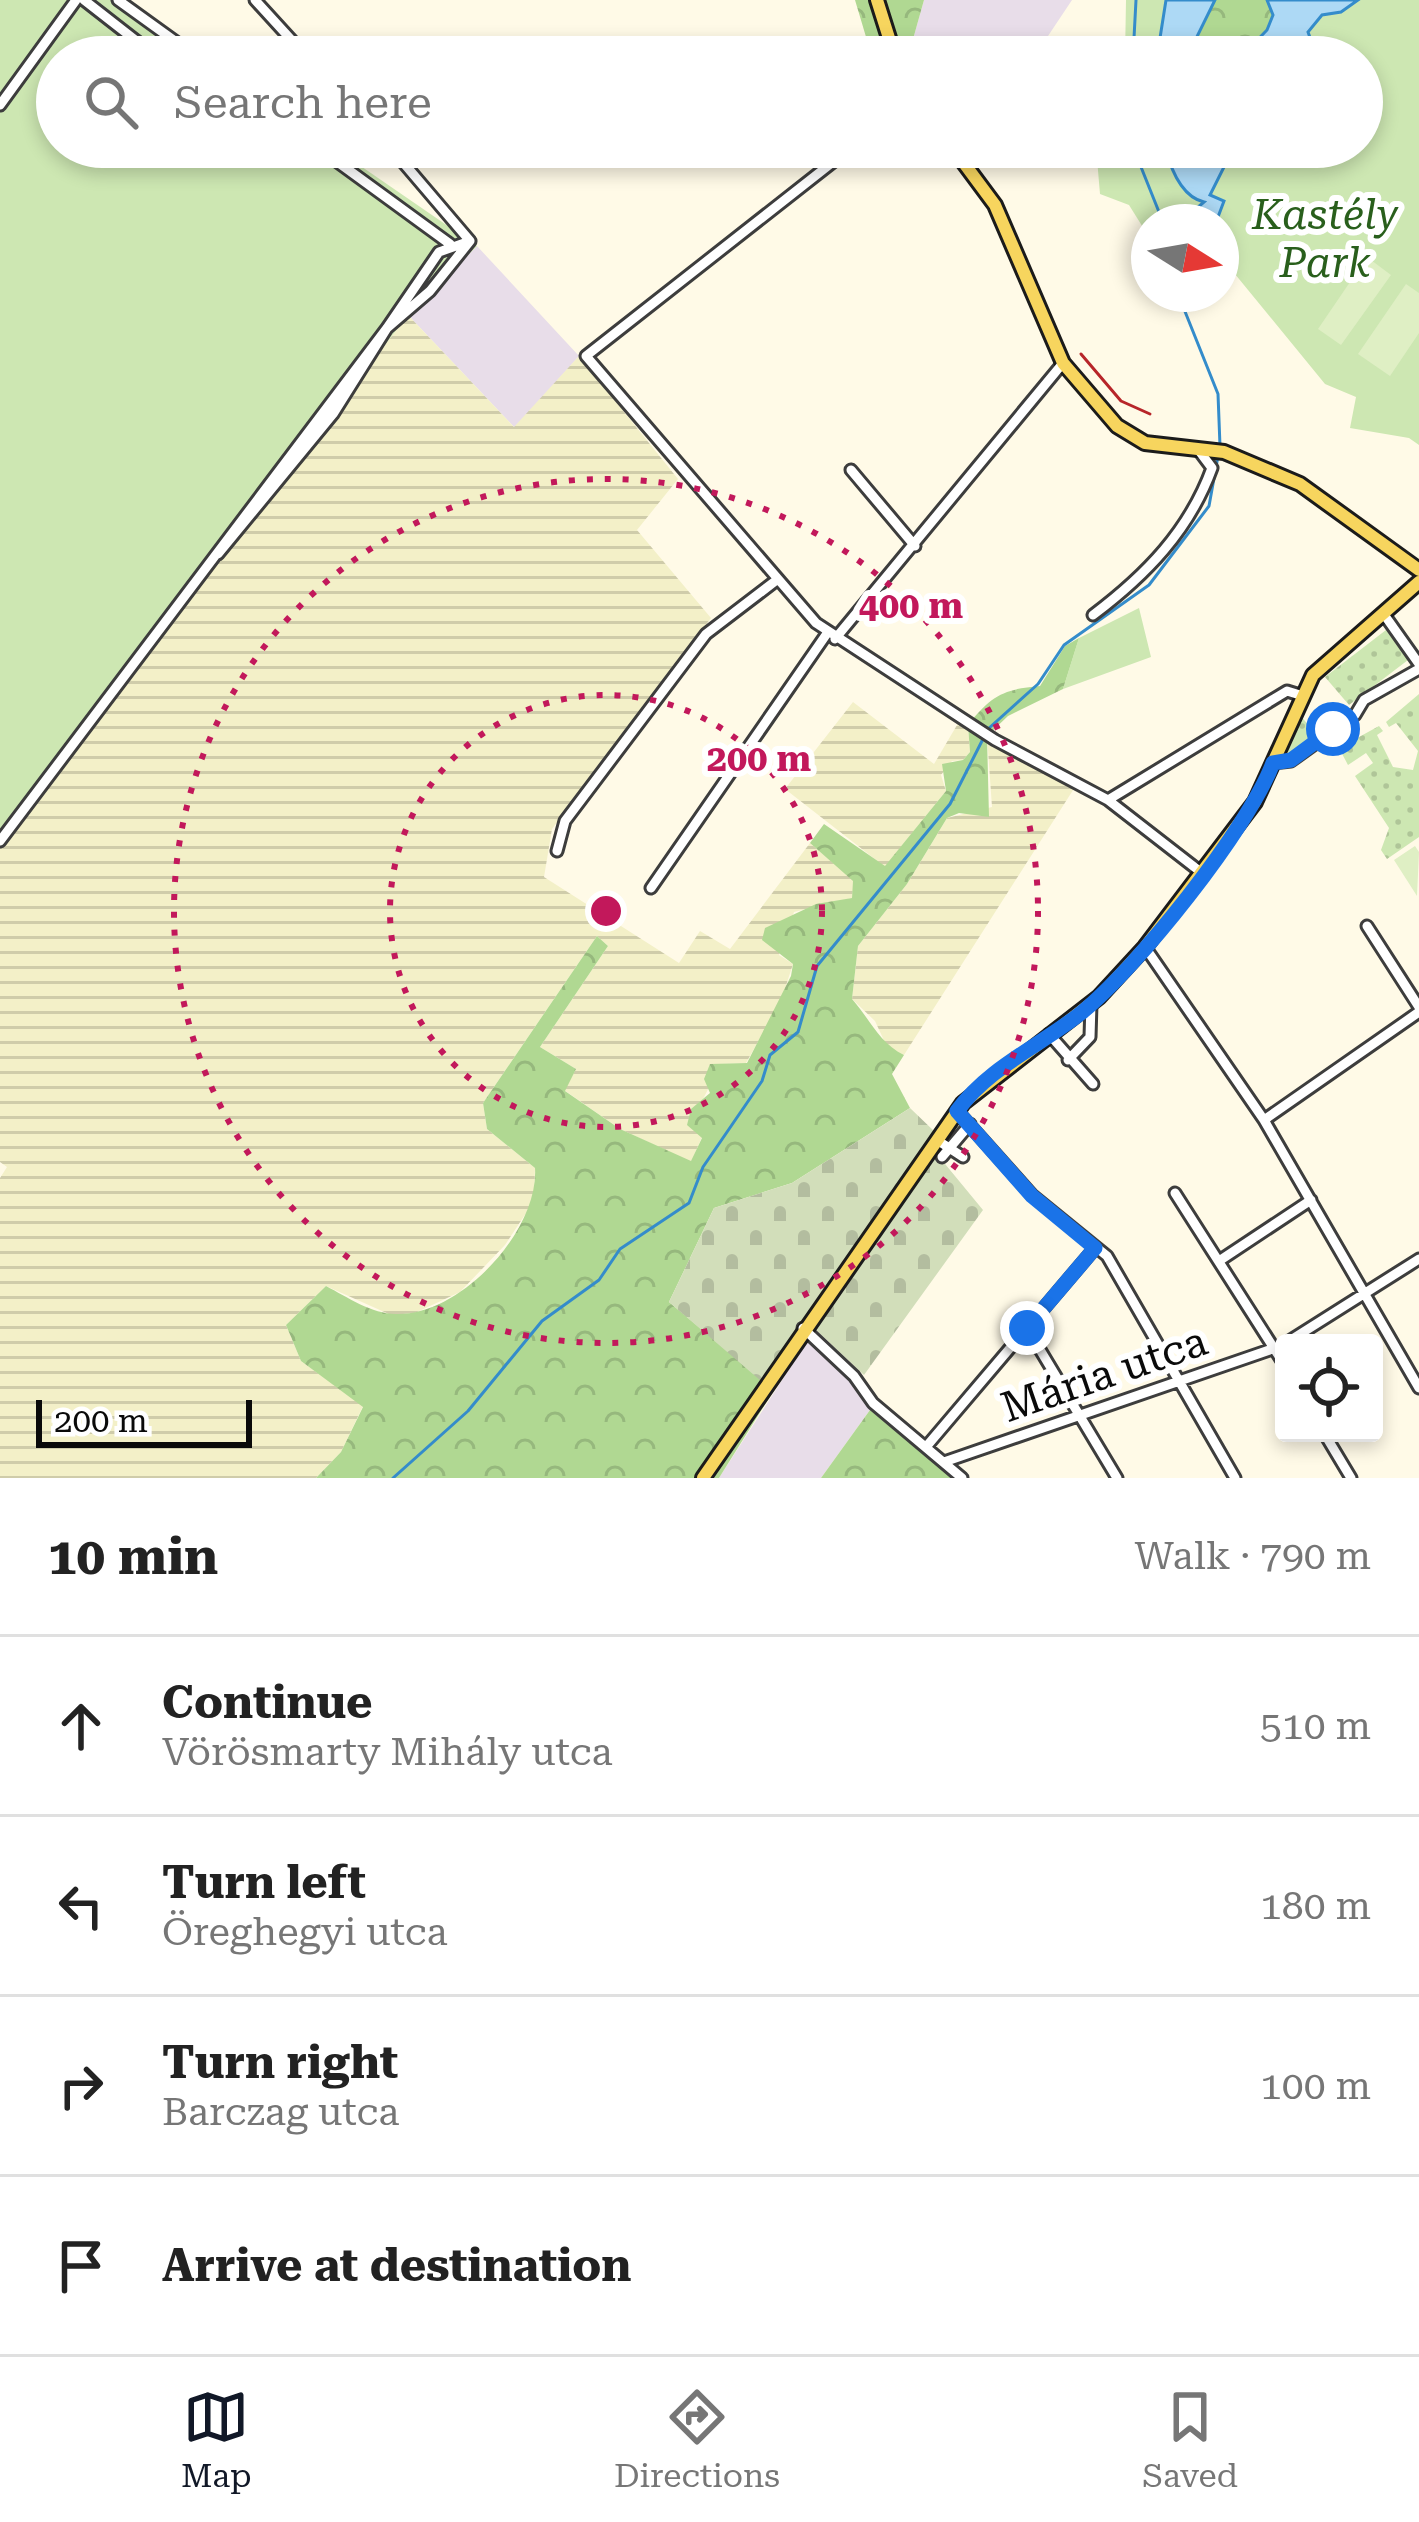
<!DOCTYPE html>
<html lang="en">
<head>
<meta charset="utf-8">
<style>
	:root { --surface:#fff; --page:#f6f6f6; --text:#222; --muted:#767676; --line:#e0e0e0; --accent:#111827 }
	body { margin:0; font-family:"Roboto Serif",serif; background:var(--page); color:var(--text) }
	.controls { position:absolute; right:36px; bottom:36px; display:grid; overflow:hidden; border-radius:12px; box-shadow:0 6px 18px #0003 }
	.controls button { width:108px; height:108px; display:grid; place-items:center; padding:0; border:0; border-bottom:3px solid var(--line); background:var(--surface); color:var(--text); font:60px sans-serif }
	.compass { position:absolute; left:1131px; top:204px; width:108px; height:108px; border-radius:50%; background:var(--surface); box-shadow:0 6px 18px #0003; rotate:101deg }
	.scale { position:absolute; left:36px; bottom:30px; width:216px; box-sizing:border-box; padding-left:12px; border:6px solid #0a0a0a; border-top:0; font-size:33px; line-height:42px; white-space:nowrap; color:#0a0a0a; -webkit-text-stroke:9px #fff; paint-order:stroke }
	.stop { position:absolute; width:36px; height:36px; margin:-27px; border:9px solid #1a73e8; border-radius:50%; background:#fff }
	.stop.end { background:#1a73e8; border-color:#fff; box-shadow:0 3px 12px #0008 }
	.list { margin:0; padding:0; list-style:none }
	h2 { display:flex; justify-content:space-between; align-items:center; height:156px; margin:0; padding:0 48px; font-size:51px }
	h2 small { font-size:39px; font-weight:400; color:var(--muted) }
	.list li { display:grid; grid-template-columns:78px 1fr auto; gap:36px; align-items:center; box-sizing:border-box; height:180px; padding:0 48px; border-top:3px solid var(--line) }
	.list b { display:block; font-size:45px; white-space:nowrap }
	.list p { margin:0; font-size:39px; white-space:nowrap; color:var(--muted) }
	.list em { font-size:39px; font-style:normal; color:var(--muted) }
	.icon { flex:none; width:66px; height:66px; fill:none; stroke:currentColor; stroke-width:2; stroke-linecap:round; stroke-linejoin:round }
	.map { position:relative; flex:none; width:1419px; height:1478px; overflow:hidden }
	.search { position:absolute; background:var(--surface); box-shadow:0 6px 18px #0003; left:36px; right:36px; top:36px; height:132px; display:flex; align-items:center; gap:30px; box-sizing:border-box; padding:0 42px; border-radius:66px; color:var(--muted); font-size:45px }
	.sheet { height:876px; background:var(--surface) }
	nav { display:flex; justify-content:space-around; align-items:center; box-sizing:border-box; height:168px; border-top:3px solid var(--line); background:var(--surface); font-size:33px; color:var(--muted) }
	nav a { display:grid; justify-items:center; gap:6px }
	nav .on { color:var(--accent) }
	.map>svg:first-child { display:block }
</style>
</head>
<body>
<div class="map">
<svg width="1419" height="1478" viewBox="0 0 1419 1478">
	<defs>
		<pattern id="farmland-rules" width="6" height="5" patternUnits="userSpaceOnUse" patternTransform="scale(3)"><rect width="6" height="5" fill="#f3f0c8"/><path d="M0 2.5h6" fill="none" stroke="#cfccaa"/></pattern>
		<pattern id="forest-crowns" width="20" height="18" patternUnits="userSpaceOnUse" patternTransform="scale(3)"><rect width="20" height="18" fill="#b0d892"/><path d="M2 6a3 3 0 1 1 6 0M12 15a3 3 0 1 1 6 0" fill="none" stroke="#96b87d"/></pattern>
		<pattern id="cemetery-stones" width="16" height="16" patternUnits="userSpaceOnUse" patternTransform="scale(3)"><rect width="16" height="16" fill="#d2deba"/><path d="M2 7V4a2 2 0 0 1 4 0v3zM10 15v-3a2 2 0 0 1 4 0v3z" fill="#b3bd9f"/></pattern>
		<pattern id="park-dots" width="8" height="8" patternUnits="userSpaceOnUse" patternTransform="scale(3)"><rect width="8" height="8" fill="#cde7b2"/><path d="M2 2h.1M6 6h.1" fill="none" stroke="#afc598" stroke-width="1.8" stroke-linecap="round"/></pattern>
	</defs>
	<rect width="100%" height="100%" fill="#fffae7"/>
	<path fill="#e8dde9" d="M924 0H1072L1034 57H908Z
		M477 246 579 356 515 428 408 315Z
		M808 1340 854 1380 870 1410 821 1478H719Z"/>
	<path fill="url(#farmland-rules)" d="M408 315 514 427 579 356 678 479 637 530 711 618 552 829 544 877 679 963 700 931 730 949 810 843 854 881 852 898 794 912 779 955 793 964 781 1001 746 1063 721 1064 702 1101V1137L691 1162 620 1129 564 1090 576 1069 540 1047 608 946 597 936 483 1103 487 1129 535 1168 534 1201 505 1245 460 1292 415 1313 391 1315 326 1286 286 1325 301 1361 363 1406 341 1452 316 1478H0V1178L7 1167 0 1162V844Z
		M853 702 934 764 960 720 968 725 970 752 963 760 952 761 941 775 946 791 885 867 785 789Z
		M987 736 1075 787 904 1055 887 1047 875 1021 852 999 858 946 907 884 947 818 992 807Z"/>
	<path fill="#cde7b2" d="M0 0H118L201 57H57V147H333L477 246 408 315 0 844Z
		M1126 0H1419V445L1409 438 1350 428 1356 397 1325 384 1221 257V222H1149V237L1129 205 1100 194 1096 147H1362V57H1125Z
		M1139 608 1151 657 1063 689 1079 638Z"/>
	<path fill="url(#forest-crowns)" d="M855 0H924L908 57H872Z
		M1215 0H1267L1273 15 1267 30 1241 57H1188Z
		M1079 638 1063 689 1008 716 987 736 989 817 959 813 947 818 907 884 858 946 852 999C870 1019 879 1043 904 1055L892 1074 910 1108 792 1183 714 1208 669 1302 774 1390 719 1478H316L341 1452 363 1407 301 1361 286 1325 326 1286C347 1297 372 1314 396 1314 461 1316 539 1230 535 1168L487 1129 483 1103 597 936 608 946 540 1047 576 1069 565 1091 620 1129 691 1161 702 1138 687 1125 691 1109 710 1093 704 1079 710 1064 747 1063 791 976 793 964 762 940 765 928 816 904 852 898 853 881 810 843 824 824 885 866 946 791 942 764 963 760 970 752 968 725C991 696 1003 689 1040 686L1065 646Z
		M870 1410 952 1478H821Z"/>
	<path fill="url(#cemetery-stones)" d="M910 1108 935 1132 761 1381 669 1302 714 1208 792 1183Z
		M936 1153 983 1210 864 1375 812 1326Z"/>
	<path fill="url(#park-dots)" d="M1386 630 1408 660 1349 705 1325 677Z
		M1419 694V837L1387 859 1381 850 1389 828 1355 776 1373 763 1366 753 1348 765 1339 748 1379 726 1383 731 1377 735 1393 767 1413 770 1418 751 1396 723 1389 727 1386 722Z
		M1299 714 1317 735 1286 757Z"/>
	<path fill="#dfefc4" d="M1367 257 1391 275 1341 345 1318 329Z
		M1406 284 1419 293V333L1390 376 1358 354Z
		M1415 846 1419 852 1417 896 1394 860Z"/>
	<path fill="#add9f5" stroke="#348ccb" stroke-width="3" d="M1166 0H1215L1187 57H1157Z
		M1267 0H1358L1341 12 1322 15 1308 32 1312 43 1299 57H1241L1267 30 1273 15Z
		M1165 147H1234L1210 195 1224 201 1218 217 1208 222 1197 208 1204 202C1182 197 1171 170 1165 147Z"/>
	<g fill="none" stroke-linecap="round" stroke-linejoin="round">
		<path stroke="#348ccb" stroke-width="3" d="M1133 57 1136 0
			M1133 147 1163 222
			M1178 294 1218 394 1220 446
			M988 729 1038 684 1064 645 1149 585 1209 506 1218 456
			M393 1478 468 1411 542 1321 599 1280 620 1249 689 1203 703 1167 762 1081 770 1055 798 1032 817 966 950 804 984 737"/>
		<g stroke="#3d3d3d" stroke-width="15">
			<path id="minor" d="M84 0 157 57
				M118 0 197 57
				M255 0 307 57
				M0 105 76 0
				M317 147 450 244
				M390 147 470 241
				M852 147 586 356 816 623 995 740 1108 800 1202 873
				M470 241 430 291 387 328 439 252Z
				M851 470 915 546
				M1383 613 1419 664
				M1093 615C1146 575 1189 531 1212 468L1197 448
				M835 639 1063 363
				M1273 763 1291 761 1355 715 1364 700 1419 669
				M1108 800 1287 691 1300 695
				M0 841 387 328 333 414 218 554
				M557 851 565 821 706 634 778 579
				M651 888 828 632
				M1367 926 1419 1007
				M1145 947 1264 1120 1419 1388
				M1049 1034 1093 1084
				M1068 1060 1090 1037 1091 1004
				M957 1111 1032 1195 1107 1256 1235 1478
				M1264 1120 1419 1012
				M937 1140 963 1157
				M942 1157 970 1124
				M1175 1193 1284 1364
				M1222 1259 1311 1200
				M803 1328 854 1376 873 1403 962 1478
				M1027 1328 1117 1478
				M1286 1343 1419 1259
				M1324 1433 1351 1478
				M926 1447 1095 1248
				M944 1462 1284 1345"/>
		</g>
		<g stroke="#1b1b1b" stroke-width="18">
			<path id="major" d="M877 0 895 57
				M952 147 995 205 1063 363 1117 426 1145 443 1224 452 1300 484 1419 570
				M703 1478 963 1103 1099 997 1145 947 1255 802 1313 675 1419 582"/>
		</g>
		<use href="#minor" stroke="#fff" stroke-width="9"/>
		<use href="#major" stroke="#f7d55e" stroke-width="12"/>
		<path stroke="#b72529" stroke-width="3" d="M1081 354 1121 401 1150 414"/>
	</g>
	<g fill="none" stroke-linecap="round" stroke-linejoin="round">
		<path stroke="#1a73e8" stroke-width="15" d="M1027 1328 1095 1248 1032 1196 957 1111C989 1067 1040 1046 1081 1013 1137 968 1248 829 1273 763L1291 760 1333 729"/>
	</g>
	<g fill="none" stroke="#c2185b" stroke-width="6" stroke-dasharray="6 12">
		<circle cx="606" cy="911" r="216"/>
		<circle cx="606" cy="911" r="432"/>
	</g>
	<g text-anchor="middle" dominant-baseline="central" stroke-width="12" stroke-linejoin="round" paint-order="stroke">
		<g font-size="42" font-style="italic" fill="#295f1c" stroke="#fff">
			<text x="1325" y="214">Kastély<tspan x="1325" dy="48">Park</tspan></text>
		</g>
		<g font-size="42" fill="#0a0a0a" stroke="#fff">
			<text transform="translate(1104 1374) rotate(-19)">Mária utca</text>
		</g>
	</g>
	<circle cx="606" cy="911" r="18" fill="#c2185b" stroke="#fff" stroke-width="6"/>
	<g font-size="36" text-anchor="middle" font-weight="bold" fill="#c2185b" stroke="#fff" stroke-width="12" stroke-linejoin="round" paint-order="stroke">
		<text x="911" y="618">400 m</text>
		<text x="759" y="771">200 m</text>
	</g>
</svg>
<div class="controls">
<button><svg class="icon" aria-label="locate" viewBox="0 0 24 24"><circle cx="12" cy="12" r="6"/><path d="M12 2v4M12 18v4M2 12h4M18 12h4"/></svg></button>
</div>
<svg class="compass" viewBox="-18 -18 36 36"><path d="M0-13l5 13h-10z" fill="#e53935"/><path d="M0 13l5-13h-10z" fill="#767676"/></svg>
<div class="scale">200 m</div>
<div class="stop" style="left:1333px;top:729px"></div>
<div class="stop end" style="left:1027px;top:1328px"></div>
<div class="search"><svg class="icon" aria-label="search" viewBox="0 0 24 24"><circle cx="10" cy="10" r="6"/><path d="M15 15l6 6"/></svg>Search here</div>
</div>
<section class="sheet">
<h2>10 min<small>Walk · 790 m</small></h2>
<ul class="list">
<li><svg class="icon" aria-label="ahead" viewBox="0 0 24 24"><path d="M12 20V5M6 11l6-6 6 6"/></svg><div><b>Continue</b><p>Vörösmarty Mihály utca</p></div><em>510 m</em></li>
<li><svg class="icon" aria-label="left" viewBox="0 0 24 24"><path d="M17 20v-9H6M10 6l-5 5 5 5"/></svg><div><b>Turn left</b><p>Öreghegyi utca</p></div><em>180 m</em></li>
<li><svg class="icon" aria-label="right" viewBox="0 0 24 24"><path d="M7 20v-9h11M14 6l5 5-5 5"/></svg><div><b>Turn right</b><p>Barczag utca</p></div><em>100 m</em></li>
<li><svg class="icon" aria-label="arrive" viewBox="0 0 24 24"><path d="M6 21V4h12l-3 4 3 4H6"/></svg><div><b>Arrive at destination</b></div></li>
</ul>
</section>
<nav>
<a class="on"><svg class="icon" aria-label="map" viewBox="0 0 24 24"><path d="M3 6l6-2 6 2 6-2v14l-6 2-6-2-6 2zM9 4v14M15 6v14"/></svg>Map</a>
<a><svg class="icon" aria-label="directions" viewBox="0 0 24 24"><path d="M12 3l9 9-9 9-9-9zM9 14v-3h6M13 9l2 2-2 2"/></svg>Directions</a>
<a><svg class="icon" aria-label="saved" viewBox="0 0 24 24"><path d="M7 4h10v16l-5-4-5 4z"/></svg>Saved</a>
</nav>
</body>
</html>
